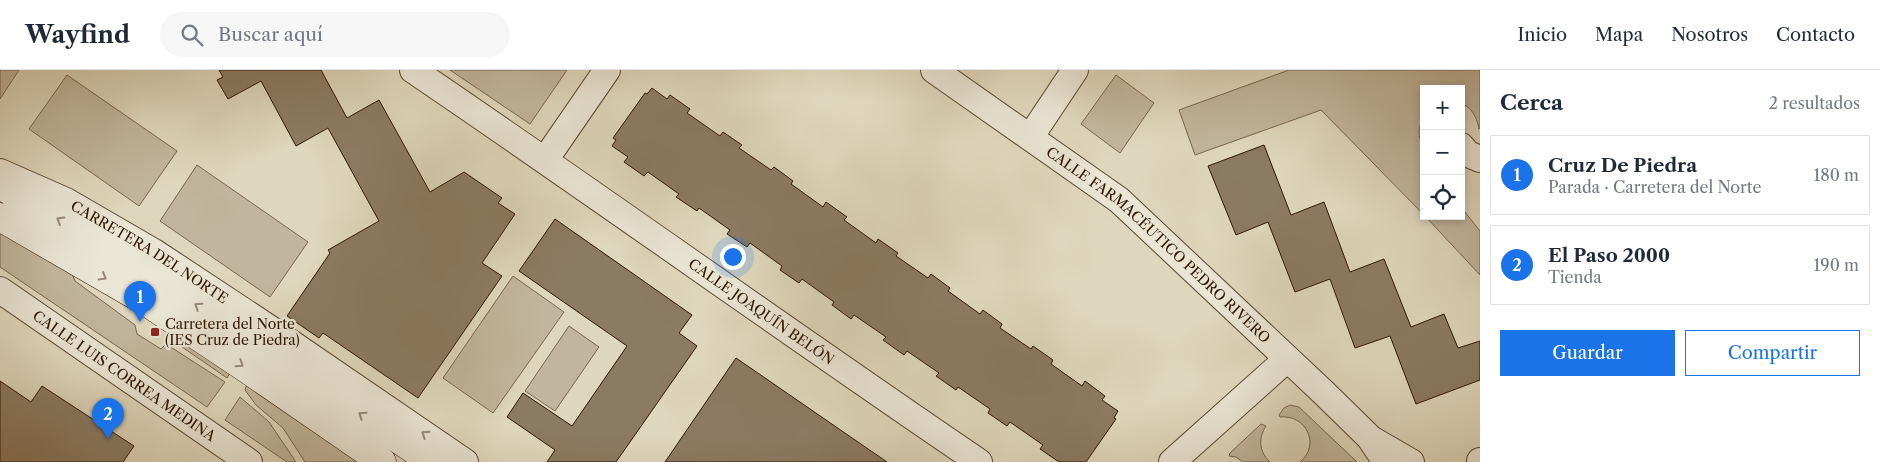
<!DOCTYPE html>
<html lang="es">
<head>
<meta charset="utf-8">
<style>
	:root { --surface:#fff; --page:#f6f6f7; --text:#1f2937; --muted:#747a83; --line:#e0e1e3; --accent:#1a73e8 }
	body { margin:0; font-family:"Libre Caslon Text",serif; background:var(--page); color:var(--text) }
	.controls { position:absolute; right:15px; top:15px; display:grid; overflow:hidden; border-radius:0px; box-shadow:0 2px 8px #0003 }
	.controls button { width:45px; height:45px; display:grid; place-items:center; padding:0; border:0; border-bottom:1px solid var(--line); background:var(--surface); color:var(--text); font:25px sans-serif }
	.you { position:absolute; left:732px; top:186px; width:18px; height:18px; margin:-12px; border:4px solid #fff; border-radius:50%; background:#1a73e8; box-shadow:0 0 0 8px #1a73e833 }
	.badge { display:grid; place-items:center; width:32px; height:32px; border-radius:50%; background:var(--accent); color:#fff; font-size:16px; font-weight:700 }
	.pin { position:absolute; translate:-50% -41px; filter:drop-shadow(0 1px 2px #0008) }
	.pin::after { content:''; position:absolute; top:26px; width:18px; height:15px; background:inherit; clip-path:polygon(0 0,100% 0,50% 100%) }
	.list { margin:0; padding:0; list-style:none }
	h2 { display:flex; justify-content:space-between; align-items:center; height:65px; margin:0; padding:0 20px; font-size:21px }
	h2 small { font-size:16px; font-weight:400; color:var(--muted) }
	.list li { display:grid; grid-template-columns:32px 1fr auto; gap:15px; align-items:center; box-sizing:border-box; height:80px; margin:0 10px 10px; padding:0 10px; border:1px solid var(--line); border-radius:0px }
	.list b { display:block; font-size:19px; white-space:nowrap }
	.list p { margin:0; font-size:16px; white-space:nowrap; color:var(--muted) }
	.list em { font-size:16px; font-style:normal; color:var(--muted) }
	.actions { display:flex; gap:10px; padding:15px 20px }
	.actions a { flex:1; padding:11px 0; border:1px solid var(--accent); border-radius:0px; text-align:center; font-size:18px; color:var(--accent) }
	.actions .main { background:var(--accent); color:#fff }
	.icon { flex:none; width:28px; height:28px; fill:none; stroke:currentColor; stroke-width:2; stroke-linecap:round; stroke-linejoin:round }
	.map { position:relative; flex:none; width:1480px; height:392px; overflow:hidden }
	header { display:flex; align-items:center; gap:30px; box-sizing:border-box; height:70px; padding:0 25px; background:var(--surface); border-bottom:1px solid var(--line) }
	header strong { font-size:24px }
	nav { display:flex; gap:28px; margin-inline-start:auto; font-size:18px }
	.search { width:350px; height:45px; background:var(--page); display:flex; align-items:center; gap:12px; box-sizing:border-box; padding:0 18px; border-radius:28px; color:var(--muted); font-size:19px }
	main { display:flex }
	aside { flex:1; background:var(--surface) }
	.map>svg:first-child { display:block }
</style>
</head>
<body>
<header>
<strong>Wayfind</strong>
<div class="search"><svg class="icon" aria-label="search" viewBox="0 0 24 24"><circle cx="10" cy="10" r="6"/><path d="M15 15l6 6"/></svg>Buscar aquí</div>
<nav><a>Inicio</a><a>Mapa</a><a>Nosotros</a><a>Contacto</a></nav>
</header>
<main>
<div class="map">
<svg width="1480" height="392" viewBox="0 0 1480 392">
	<rect width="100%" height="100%" fill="#dfd7bd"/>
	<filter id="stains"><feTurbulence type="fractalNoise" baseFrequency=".004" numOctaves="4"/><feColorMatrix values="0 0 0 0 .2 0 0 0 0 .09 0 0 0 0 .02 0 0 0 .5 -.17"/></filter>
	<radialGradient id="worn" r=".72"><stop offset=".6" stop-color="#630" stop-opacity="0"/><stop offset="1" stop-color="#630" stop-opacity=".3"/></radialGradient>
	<path fill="#c1b69d" stroke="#78664f" d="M0 0H19L0 29Z
		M450 0H567L530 54Z
		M1289 0H1480V58L1478 59 1479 58C1476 46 1472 38 1461 33V19H1424C1424 26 1426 36 1424 43 1419 60 1416 60 1424 78V145L1321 40 1195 85 1179 40Z
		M67 5 177 81 139 136 29 59Z
		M1116 5 1154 33 1120 83 1081 54Z
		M197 95 308 172 270 227 160 151Z
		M1461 137 1480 161V205L1425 146H1461Z
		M0 160 70 199 75 211 135 255 137 264 161 279 166 274 225 312 207 337 0 197Z
		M513 206 564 242 493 343 443 308Z
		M569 256 599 277 555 341 525 321Z
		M178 266 231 301 227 308 169 268Z
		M247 314 363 392H305L283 358 256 335 245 320Z
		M240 327 269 352 296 392H287L225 350Z
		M1290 335 1299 337 1357 392H1300C1321 375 1306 344 1280 347L1279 345 1284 338Z
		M1261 354 1266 356C1258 368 1259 382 1270 392H1243L1236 387 1229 386 1230 383Z"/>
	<path fill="#8b7b63" stroke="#2f1701" d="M219 0H321L347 48 379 30 430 122 464 102 502 128 498 133 515 144 482 193 502 206 418 328 323 263 319 268 287 246 330 183 328 180 379 151 328 58 296 76 261 11 228 29 217 10 223 7Z
		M652 18 667 29 670 25 690 39 687 43 720 66 723 62 742 75 739 78 771 100 774 97 793 111 791 114 823 137 826 132 847 147 844 150 876 173 878 169 898 183 896 186 928 208 931 204 950 218 948 221 980 244 983 240 1002 254 1000 258 1031 279 1033 276 1053 290 1051 294 1082 316 1085 311 1105 326 1102 330 1118 341 1114 348 1116 349 1086 392H1059L1040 379 1043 375 1010 352 1007 356 988 343 990 339 958 317 956 320 936 306 939 303 907 281 904 285 883 270 886 267 854 245 851 249 832 235 834 232 802 209 799 213 780 200 782 196 750 173 747 177 727 164 730 160 699 138 697 141 676 127 679 124 648 102 644 106 624 92 628 87 612 76 616 70 613 68 645 23 647 24Z
		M1264 75 1291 145 1324 132 1350 202 1384 189 1411 257 1444 244 1458 278 1480 271V310L1416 334 1390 266 1355 278 1330 209 1295 222 1268 152 1236 165 1208 96Z
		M555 149 692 245 679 263 697 276 616 392H547L555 380 507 347 523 323 572 356 627 276 519 201Z
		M736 288 887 392H665Z
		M0 311 31 332 42 316 134 376 123 392H0Z"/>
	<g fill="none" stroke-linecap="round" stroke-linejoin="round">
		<g stroke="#5b4730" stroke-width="28">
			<g id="street">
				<path id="s1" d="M413 0C603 129 789 263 979 392"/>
				<path id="s2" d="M934 0 1119 130 1323 322 1369 367 1386 392"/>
				<path d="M1031 66 1075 0"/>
				<path d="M1461 76 1468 84 1480 89"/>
				<path d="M545 90 607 0"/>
				<path id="s3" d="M0 102 66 131 154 182 272 260 465 392"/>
				<path id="s4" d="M0 220 249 392"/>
				<path d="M1373 370 1411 392"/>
				<path d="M1172 392 1287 289"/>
				<path d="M1480 392V391"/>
			</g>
		</g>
		<g stroke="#2f1701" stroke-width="29">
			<path id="secondary" d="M0 115 96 171 261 276 432 392
				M0 147 145 231 247 299 382 392"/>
		</g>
		<use href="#street" stroke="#eae5d4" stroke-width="26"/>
		<use href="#secondary" stroke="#eae5d4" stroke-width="28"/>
	</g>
	<defs><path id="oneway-chevron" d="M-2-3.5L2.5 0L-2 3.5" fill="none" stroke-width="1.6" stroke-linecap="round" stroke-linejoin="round" transform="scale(1.25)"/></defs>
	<g stroke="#968875">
		<use href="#oneway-chevron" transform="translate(60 150) rotate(-150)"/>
		<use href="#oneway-chevron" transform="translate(103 207) rotate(30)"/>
		<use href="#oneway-chevron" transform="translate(198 236) rotate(-147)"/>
		<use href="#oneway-chevron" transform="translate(240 294) rotate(33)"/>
		<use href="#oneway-chevron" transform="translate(362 345) rotate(-146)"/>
		<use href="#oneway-chevron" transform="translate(425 364) rotate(-146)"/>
	</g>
	<rect fill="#8f2418" stroke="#eae5d4" stroke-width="2" x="150" y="257" width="10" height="10" rx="2.5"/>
	<g text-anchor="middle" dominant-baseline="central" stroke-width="4.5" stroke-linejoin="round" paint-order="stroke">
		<g font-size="14" fill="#2f1701" stroke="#eae5d4">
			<text stroke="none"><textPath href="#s2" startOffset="285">CALLE FARMACÉUTICO PEDRO RIVERO</textPath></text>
			<text stroke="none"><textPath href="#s3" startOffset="170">CARRETERA DEL NORTE</textPath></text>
			<text stroke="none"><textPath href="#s1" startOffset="424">CALLE JOAQUÍN BELÓN</textPath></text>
			<text stroke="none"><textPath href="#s4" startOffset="151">CALLE LUIS CORREA MEDINA</textPath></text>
		</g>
		<g font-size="14" fill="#2f1701" stroke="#eae5d4" text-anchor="start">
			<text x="165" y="254">Carretera del Norte<tspan x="165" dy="16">(IES Cruz de Piedra)</tspan></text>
		</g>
	</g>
	<rect width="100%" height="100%" filter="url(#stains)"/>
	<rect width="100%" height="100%" fill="url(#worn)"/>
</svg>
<div class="controls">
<button>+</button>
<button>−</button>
<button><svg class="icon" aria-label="locate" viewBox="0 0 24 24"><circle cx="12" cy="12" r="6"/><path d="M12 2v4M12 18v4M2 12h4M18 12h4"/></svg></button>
</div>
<div class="you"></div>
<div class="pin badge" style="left:140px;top:252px">1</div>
<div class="pin badge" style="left:108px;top:369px">2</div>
</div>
<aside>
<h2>Cerca<small>2 resultados</small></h2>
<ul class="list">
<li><span class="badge">1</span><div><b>Cruz De Piedra</b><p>Parada · Carretera del Norte</p></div><em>180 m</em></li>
<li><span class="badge">2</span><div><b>El Paso 2000</b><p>Tienda</p></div><em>190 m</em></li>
</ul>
<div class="actions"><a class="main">Guardar</a><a>Compartir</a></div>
</aside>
</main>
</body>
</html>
